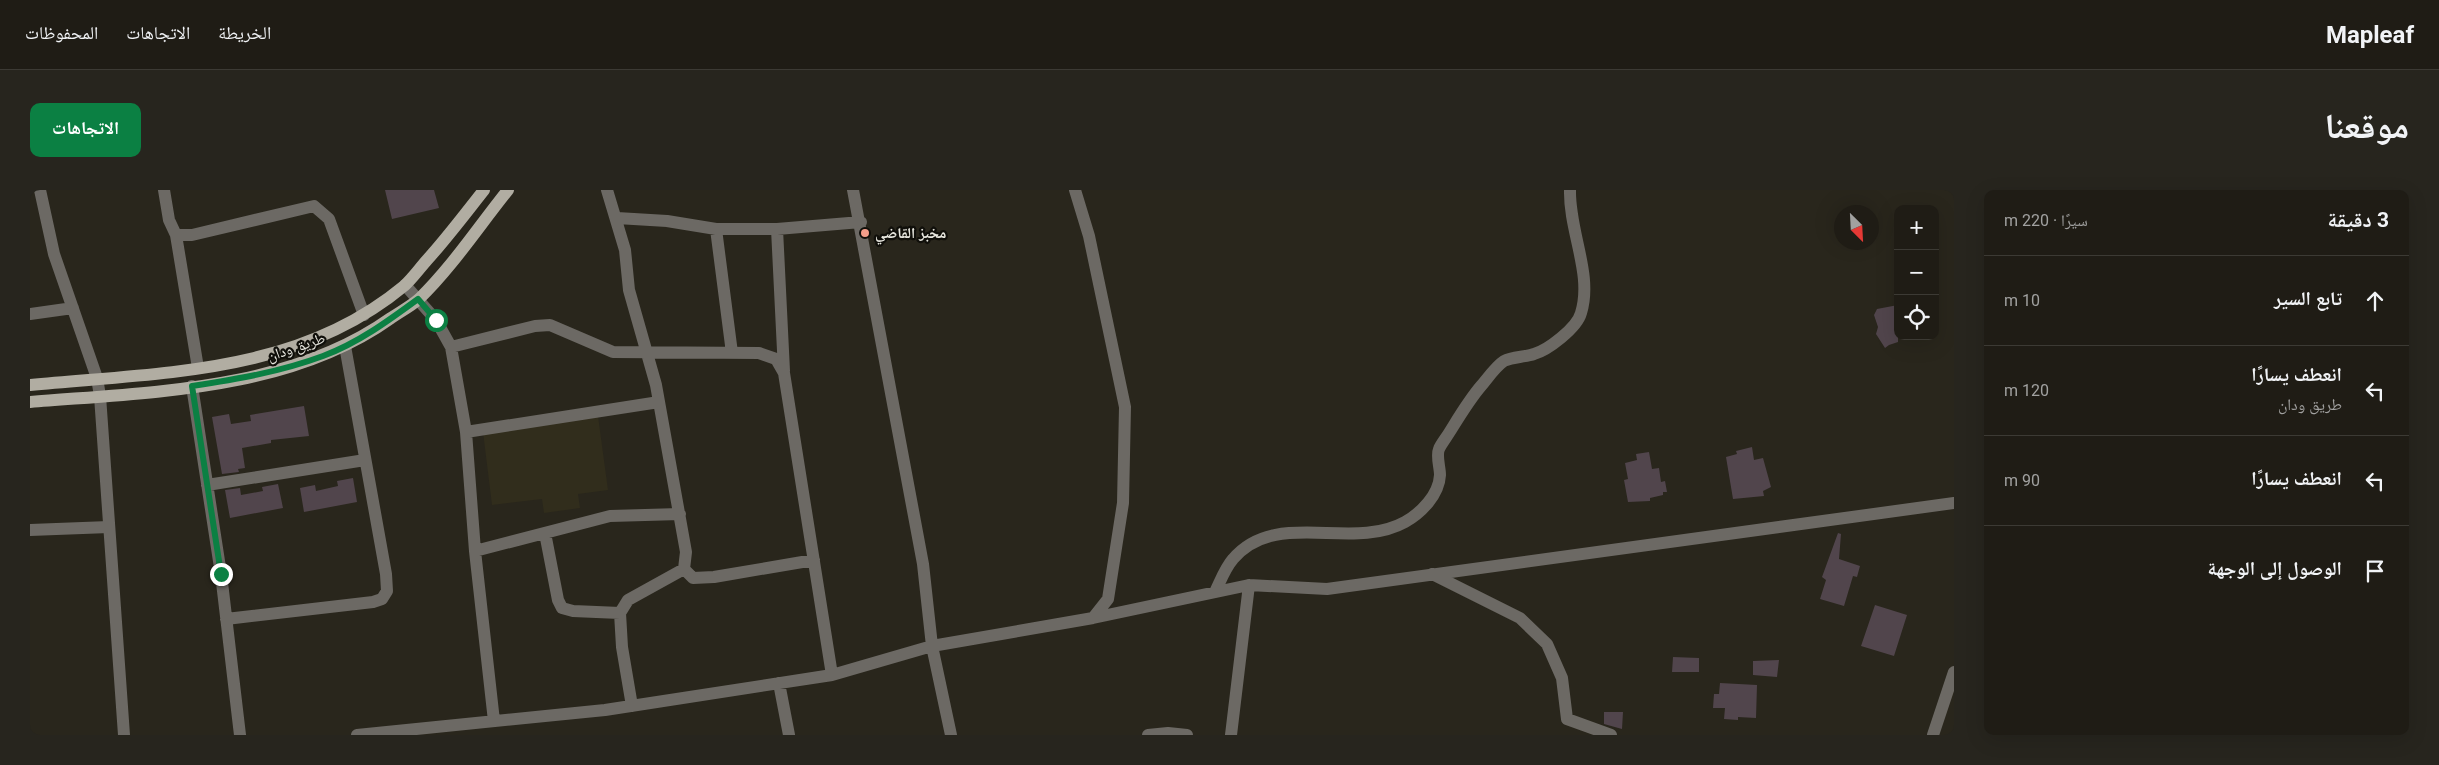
<!DOCTYPE html>
<html lang="ar">
<head>
<meta charset="utf-8">
<style>
	:root { --surface:#1f1c15; --page:#27251e; --text:#f1f3f6; --muted:#a1a1a0; --line:#3c3a34; --accent:#0b8043 }
	body { margin:0; font-family:Roboto,"Noto Naskh Arabic",sans-serif; background:var(--page); color:var(--text); direction:rtl }
	.controls { position:absolute; right:15px; top:15px; display:grid; overflow:hidden; border-radius:10px; box-shadow:0 5px 20px #0002 }
	.controls button { width:45px; height:45px; display:grid; place-items:center; padding:0; border:0; border-bottom:1px solid var(--line); background:var(--surface); color:var(--text); font:25px sans-serif }
	.compass { position:absolute; left:1804px; top:15px; width:45px; height:45px; border-radius:50%; background:var(--surface); box-shadow:0 5px 20px #0002; rotate:156deg }
	.stop { position:absolute; width:15px; height:15px; margin:-11px; border:4px solid #0b8043; border-radius:50%; background:#fff }
	.stop.end { background:#0b8043; border-color:#fff; box-shadow:0 1px 5px #0008 }
	.list { margin:0; padding:0; list-style:none }
	h2 { display:flex; justify-content:space-between; align-items:center; height:65px; margin:0; padding:0 20px; font-size:21px }
	h2 small { font-size:16px; font-weight:400; color:var(--muted) }
	.list li { display:grid; grid-template-columns:32px 1fr auto; gap:15px; align-items:center; box-sizing:border-box; height:90px; padding:0 20px; border-top:1px solid var(--line) }
	.list b { display:block; font-size:19px; white-space:nowrap }
	.list p { margin:0; font-size:16px; white-space:nowrap; color:var(--muted) }
	.list em { font-size:16px; font-style:normal; color:var(--muted) }
	.icon { flex:none; width:28px; height:28px; fill:none; stroke:currentColor; stroke-width:2; stroke-linecap:round; stroke-linejoin:round }
	.map { position:relative; flex:none; width:1924px; height:545px; overflow:hidden; direction:ltr; border-radius:10px }
	header { display:flex; align-items:center; gap:30px; box-sizing:border-box; height:70px; padding:0 25px; background:var(--surface); border-bottom:1px solid var(--line) }
	header strong { font-size:24px }
	nav { display:flex; gap:28px; margin-inline-start:auto; font-size:18px }
	.intro { display:flex; align-items:center; justify-content:space-between; box-sizing:border-box; height:120px; padding:0 30px }
	h1 { margin:0; font-size:35px }
	.button { padding:12px 22px; border-radius:10px; background:var(--accent); color:#fff; font-size:18px; font-weight:700 }
	main { display:flex; gap:30px; padding:0 30px }
	aside { flex:1; background:var(--surface); border-radius:10px; box-shadow:0 5px 20px #0002 }
	.map>svg:first-child { display:block }
</style>
</head>
<body>
<header>
<strong>Mapleaf</strong>
<nav><a>الخريطة</a><a>الاتجاهات</a><a>المحفوظات</a></nav>
</header>
<div class="intro"><h1>موقعنا</h1><a class="button">الاتجاهات</a></div>
<main>
<aside>
<h2>3 دقيقة<small>سيرًا · 220 m</small></h2>
<ul class="list">
<li><svg class="icon" aria-label="ahead" viewBox="0 0 24 24"><path d="M12 20V5M6 11l6-6 6 6"/></svg><div><b>تابع السير</b></div><em>10 m</em></li>
<li><svg class="icon" aria-label="left" viewBox="0 0 24 24"><path d="M17 20v-9H6M10 6l-5 5 5 5"/></svg><div><b>انعطف يسارًا</b><p>طريق ودان</p></div><em>120 m</em></li>
<li><svg class="icon" aria-label="left" viewBox="0 0 24 24"><path d="M17 20v-9H6M10 6l-5 5 5 5"/></svg><div><b>انعطف يسارًا</b></div><em>90 m</em></li>
<li><svg class="icon" aria-label="arrive" viewBox="0 0 24 24"><path d="M6 21V4h12l-3 4 3 4H6"/></svg><div><b>الوصول إلى الوجهة</b></div></li>
</ul>
</aside>
<div class="map">
<svg width="1924" height="545" viewBox="0 0 1924 545">
	<rect width="100%" height="100%" fill="#29261c"/>
	<path fill="#312d1c" d="M568 226 578 300 548 304 550 318 514 323 512 309 462 315 453 242Z"/>
	<path fill="#51454c" d="M355 0H404L409 18 362 29Z
		M1868 115V152L1859 155 1855 158 1846 144 1848 137 1844 125 1847 119Z
		M274 216 279 246 241 250V253L212 258 215 278 208 279 209 282 192 284 182 227 199 224 201 234 221 231 220 225Z
		M1722 257 1724 270 1733 268 1741 297 1733 301 1734 306 1703 309 1696 267 1707 264 1706 261Z
		M1619 262 1622 279 1629 278 1631 292 1635 291 1637 302H1633V305L1620 308V311L1598 312 1594 290 1598 289 1595 273 1607 270 1606 264Z
		M323 288 327 312 274 322 270 298 285 295 286 301 308 296 307 291Z
		M248 294 253 318 200 328 195 300 210 298 211 305 233 301 232 297Z
		M1808 343 1811 344 1809 369 1830 376 1827 387 1823 386 1814 416 1790 409 1796 390 1792 387Z
		M1845 415 1877 425 1864 466 1831 456Z
		M1643 467 1669 468V482H1642Z
		M1749 470 1747 487 1723 485V471Z
		M1690 493 1727 495 1726 528 1708 527V530L1694 529 1695 518H1683L1684 504H1689Z
		M1574 522H1593L1592 539 1574 534Z"/>
	<g fill="none" stroke-linecap="round" stroke-linejoin="round">
		<path stroke="#6c6964" stroke-width="12" d="M10 0 24 64 67 188 70 206 94 545
			M134 0 139 30 146 45H162L284 16 299 29 334 125
			M577 0 595 60 599 100 626 195 656 362 654 379 598 410 590 423 592 457 602 516
			M823 0 893 374 902 456 921 545
			M1045 0 1059 46 1095 217 1093 313 1078 409 1063 428
			M587 28 637 31 686 39H747L831 32
			M686 39 702 163
			M747 39 754 181
			M146 45 168 178
			M375 95 406 130 421 157 436 242 445 361 464 531
			M0 124 43 118
			M421 157 505 136 520 135 583 162 729 163 746 169 754 183 802 485
			M162 196 191 384 210 545
			M436 242 629 212
			M177 295 335 270
			M0 340 79 337
			M515 343 528 410 532 418 543 421 590 423
			M445 361 580 326 650 324
			M654 379 663 388 684 387 784 370
			M1402 384 1490 428 1517 454 1532 488 1537 529 1581 545
			M1185 402C1190 392 1195 378 1203 369 1246 318 1321 362 1375 332 1391 323 1409 305 1410 285 1410 277 1406 266 1409 259 1411 254 1416 248 1419 243 1429 227 1439 210 1451 196 1457 189 1466 176 1474 171 1482 167 1495 167 1504 164 1518 160 1547 138 1551 123 1563 84 1539 42 1540 0
			M196 429 343 412 352 409 357 401 356 384 315 156
			M749 493 759 545
			M327 545 575 520 802 485 902 456 1063 428 1219 395 1297 399 1924 313
			M1118 545 1138 543 1157 545
			M1201 545 1219 395
			M1903 545 1924 482"/>
		<path stroke="#b1ada2" stroke-width="12" d="M0 195C131 182 267 185 374 96 382 89 389 79 397 70 417 48 435 24 454 0
			M0 212C120 202 259 201 361 128 370 122 381 116 389 109 422 77 449 36 478 0"/>
	</g>
	<g fill="none" stroke-linecap="round" stroke-linejoin="round">
		<path stroke="#0b8043" stroke-width="6" d="M191 384 162 196C207 189 250 182 293 166 328 153 358 131 388 109L406 130"/>
	</g>
	<circle fill="#f49e8a" stroke="#100f0a" stroke-width="2" cx="835" cy="43" r="5"/>
	<g text-anchor="middle" dominant-baseline="central" stroke-width="4.5" stroke-linejoin="round" paint-order="stroke">
		<g font-size="15" font-weight="bold" fill="#e7e6de" stroke="#100f0a" text-anchor="start">
			<text x="845" y="43">مخبز القاضي</text>
		</g>
		<g font-size="15" fill="#e7e6de" stroke="#100f0a">
			<text transform="translate(266 157) rotate(-19)">طريق ودان</text>
		</g>
	</g>
</svg>
<div class="controls">
<button>+</button>
<button>−</button>
<button><svg class="icon" aria-label="locate" viewBox="0 0 24 24"><circle cx="12" cy="12" r="6"/><path d="M12 2v4M12 18v4M2 12h4M18 12h4"/></svg></button>
</div>
<svg class="compass" viewBox="-18 -18 36 36"><path d="M0-13l5 13h-10z" fill="#e53935"/><path d="M0 13l5-13h-10z" fill="#a1a1a0"/></svg>
<div class="stop" style="left:406px;top:130px"></div>
<div class="stop end" style="left:191px;top:384px"></div>
</div>
</main>
</body>
</html>
